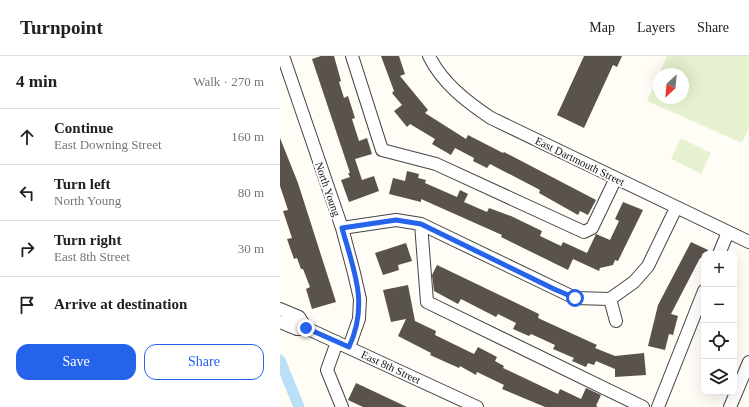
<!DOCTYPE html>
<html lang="en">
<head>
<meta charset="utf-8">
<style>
	:root { --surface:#fff; --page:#f6f6f6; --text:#202124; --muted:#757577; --line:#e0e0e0; --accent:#2563eb }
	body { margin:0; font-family:Georgia,serif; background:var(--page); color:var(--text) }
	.controls { position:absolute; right:12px; bottom:12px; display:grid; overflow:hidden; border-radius:8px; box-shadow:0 4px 16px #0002 }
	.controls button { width:36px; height:36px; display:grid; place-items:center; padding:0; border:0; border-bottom:1px solid var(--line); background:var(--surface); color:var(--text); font:20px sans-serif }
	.compass { position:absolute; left:373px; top:12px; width:36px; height:36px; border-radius:50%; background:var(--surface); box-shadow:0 4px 16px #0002; rotate:206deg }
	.stop { position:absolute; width:12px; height:12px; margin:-9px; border:3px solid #2563eb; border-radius:50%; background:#fff }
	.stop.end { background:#2563eb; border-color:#fff; box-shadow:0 1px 4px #0008 }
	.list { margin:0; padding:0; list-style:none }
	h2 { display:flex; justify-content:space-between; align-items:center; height:52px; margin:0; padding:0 16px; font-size:17px }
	h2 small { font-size:13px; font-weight:400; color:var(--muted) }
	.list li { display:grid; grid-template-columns:26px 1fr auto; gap:12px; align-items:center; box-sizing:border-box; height:56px; padding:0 16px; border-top:1px solid var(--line) }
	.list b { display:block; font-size:15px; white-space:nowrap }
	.list p { margin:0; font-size:13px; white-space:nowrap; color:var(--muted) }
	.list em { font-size:13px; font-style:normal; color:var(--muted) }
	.actions { display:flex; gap:8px; padding:12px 16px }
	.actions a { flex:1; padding:9px 0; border:1px solid var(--accent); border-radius:12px; text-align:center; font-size:14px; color:var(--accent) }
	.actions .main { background:var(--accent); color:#fff }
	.icon { flex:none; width:22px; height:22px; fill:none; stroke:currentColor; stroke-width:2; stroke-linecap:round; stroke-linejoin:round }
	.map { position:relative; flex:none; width:469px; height:351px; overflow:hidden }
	header { display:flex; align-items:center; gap:24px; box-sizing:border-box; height:56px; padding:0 20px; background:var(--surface); border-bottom:1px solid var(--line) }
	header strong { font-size:19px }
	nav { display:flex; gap:22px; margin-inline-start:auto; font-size:14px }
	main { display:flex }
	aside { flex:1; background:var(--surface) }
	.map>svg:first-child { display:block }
</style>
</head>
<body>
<header>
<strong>Turnpoint</strong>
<nav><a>Map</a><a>Layers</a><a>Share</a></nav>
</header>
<main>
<aside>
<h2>4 min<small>Walk · 270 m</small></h2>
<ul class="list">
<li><svg class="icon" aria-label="ahead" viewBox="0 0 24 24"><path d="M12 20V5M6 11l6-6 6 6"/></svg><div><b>Continue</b><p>East Downing Street</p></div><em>160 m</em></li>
<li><svg class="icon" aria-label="left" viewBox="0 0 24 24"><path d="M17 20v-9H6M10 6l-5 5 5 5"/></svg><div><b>Turn left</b><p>North Young</p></div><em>80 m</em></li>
<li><svg class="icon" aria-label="right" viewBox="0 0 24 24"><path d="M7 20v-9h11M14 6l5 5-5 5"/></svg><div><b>Turn right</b><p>East 8th Street</p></div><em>30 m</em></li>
<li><svg class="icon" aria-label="arrive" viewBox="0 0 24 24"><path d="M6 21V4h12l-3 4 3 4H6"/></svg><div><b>Arrive at destination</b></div></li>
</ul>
<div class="actions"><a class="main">Save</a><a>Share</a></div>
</aside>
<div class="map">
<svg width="469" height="351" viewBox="0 0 469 351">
	<rect width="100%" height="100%" fill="#fffdf5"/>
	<path fill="#e6f2cf" d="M387 0H469V72L462 87 367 45 379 18V42H403V18H379Z
		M401 82 431 97 421 118 391 103Z"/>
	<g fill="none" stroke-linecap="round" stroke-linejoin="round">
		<path stroke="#b9e0f7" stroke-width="11" d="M0 304 19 351"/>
	</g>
	<path fill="#5a524d" d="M41 0H54L61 25 59 26 64 42 68 40 75 62 72 63 79 85 87 82 92 98 75 103 82 124 94 120 99 135 69 146 61 124 70 121 68 117H70L32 3Z
		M101 0H119L125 18 120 20 148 54 145 57 186 83 188 79 223 97 224 96 316 144 308 159 300 155 298 159 259 137 260 134 210 108 207 112 193 105 194 102 175 92 171 99 152 88 155 83 130 68 127 71 114 55 122 49 112 37 114 35Z
		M304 0H342L337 11 333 9 304 72 277 59Z
		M0 82 18 127 56 246 32 253 26 233 30 231 23 213H21L17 202 14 203 7 183 12 182 3 155 8 154 0 130Z
		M127 115 139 118 138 122 146 124 145 127 177 141 180 134 188 138 184 146 207 156 209 152 231 160 262 175 260 180 281 190 283 186 307 197 316 178 330 184 339 165 335 163 343 146 363 154 338 205 335 204 333 209 320 212 319 215 293 203 288 214 221 181 222 179 141 143V146L109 138 113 122 125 125Z
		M411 186 428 194 423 203 420 202 391 258 398 260 393 279 389 278 385 294 368 290 378 249Z
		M126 187 132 205 118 209 119 214 103 219 95 197Z
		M157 209 259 258 258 262 317 289 315 292 335 300 364 297 366 319 335 321V313L316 305 314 309 308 307 306 311 292 305 294 302 273 293 275 289 251 278 249 280 233 273 236 267 218 258 216 261 181 243 178 248 154 235 152 219Z
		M128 229 135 265 156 275 155 279 194 298 198 291 217 301 215 305 224 310 223 312 278 338 280 333 301 343 306 332 321 339 316 350 318 351H265L222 333 224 329 197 316 196 319 180 310 179 312 150 299 151 297 118 280 126 263 111 266 103 234Z
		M76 327 127 351H83L68 344Z"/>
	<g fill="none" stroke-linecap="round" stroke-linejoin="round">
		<g stroke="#444" stroke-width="14">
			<path id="minor" d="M3 0 62 172 74 217 80 243 79 263 69 291
				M72 0 102 94 156 108 304 176 312 172 336 122
				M149 0C162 27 187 46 211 62L469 186
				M141 168 147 246 363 351
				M62 172 116 164 141 168 295 242 330 243 354 226 368 210 396 152
				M439 198 448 176
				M330 243 336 265
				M0 253 19 261 26 272 197 351
				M0 266 17 273 26 272
				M57 286 47 314 62 351
				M378 351 424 235
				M450 351 469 306"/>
		</g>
		<use href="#minor" stroke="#fff" stroke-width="12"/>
	</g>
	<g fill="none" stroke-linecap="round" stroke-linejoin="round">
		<path stroke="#2563eb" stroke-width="5" d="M26 272 69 291C89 248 74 215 62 172L116 164 141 168 274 233 295 242"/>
	</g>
	<g text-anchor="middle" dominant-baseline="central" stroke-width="4" stroke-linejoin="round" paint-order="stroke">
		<g font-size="11" fill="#111" stroke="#fff">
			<text transform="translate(300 105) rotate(26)">East Dartmouth Street</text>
			<text transform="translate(48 133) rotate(71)">North Young</text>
			<text transform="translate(111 311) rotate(25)">East 8th Street</text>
		</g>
	</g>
</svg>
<div class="controls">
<button>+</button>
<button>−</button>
<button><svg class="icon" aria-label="locate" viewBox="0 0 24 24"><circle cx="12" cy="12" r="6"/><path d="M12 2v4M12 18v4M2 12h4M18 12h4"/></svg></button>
<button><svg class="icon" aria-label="layers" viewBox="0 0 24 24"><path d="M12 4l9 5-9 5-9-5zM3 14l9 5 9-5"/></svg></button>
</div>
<svg class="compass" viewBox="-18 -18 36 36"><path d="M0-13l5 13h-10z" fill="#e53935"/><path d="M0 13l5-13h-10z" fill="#757577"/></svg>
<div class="stop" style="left:295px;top:242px"></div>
<div class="stop end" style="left:26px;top:272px"></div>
</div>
</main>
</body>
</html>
